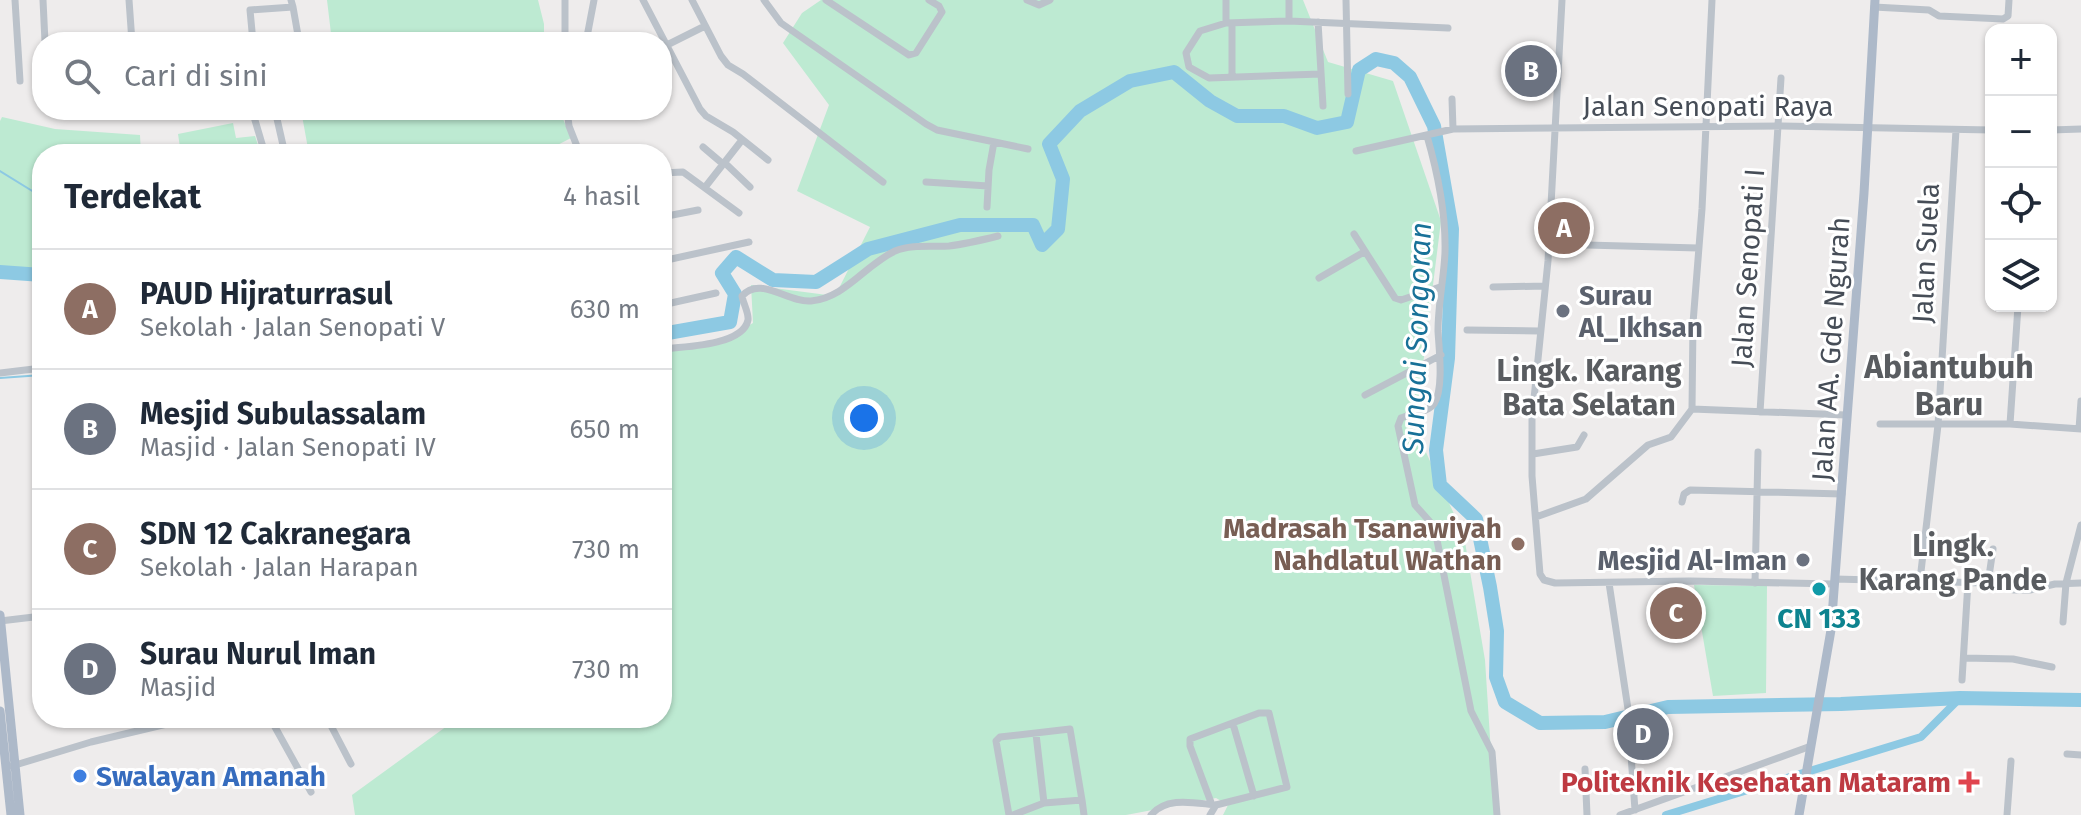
<!DOCTYPE html>
<html lang="id">
<head>
<meta charset="utf-8">
<style>
	:root { --surface:#fff; --page:#f2f2f3; --text:#1f2937; --muted:#747a83; --line:#e0e1e3; --accent:#0b8043 }
	body { margin:0; font-family:"Fira Sans",sans-serif; background:var(--page); color:var(--text) }
	.controls { position:absolute; right:24px; top:24px; display:grid; overflow:hidden; border-radius:16px; box-shadow:0 2px 6px #0004 }
	.controls button { width:72px; height:72px; display:grid; place-items:center; padding:0; border:0; border-bottom:2px solid var(--line); background:var(--surface); color:var(--text); font:40px sans-serif }
	.you { position:absolute; left:864px; top:418px; width:28px; height:28px; margin:-20px; border:6px solid #fff; border-radius:50%; background:#1a73e8; box-shadow:0 0 0 12px #1a73e833 }
	.badge { display:grid; place-items:center; width:52px; height:52px; border-radius:50%; background:var(--accent); color:#fff; font-size:26px; font-weight:700 }
	.pin { position:absolute; translate:-50% -50%; border:4px solid #fff; box-shadow:0 2px 8px #0006 }
	.list { margin:0; padding:0; list-style:none }
	h2 { display:flex; justify-content:space-between; align-items:center; height:104px; margin:0; padding:0 32px; font-size:34px }
	h2 small { font-size:26px; font-weight:400; color:var(--muted) }
	.list li { display:grid; grid-template-columns:52px 1fr auto; gap:24px; align-items:center; box-sizing:border-box; height:120px; padding:0 32px; border-top:2px solid var(--line) }
	.list b { display:block; font-size:30px; white-space:nowrap }
	.list p { margin:0; font-size:26px; white-space:nowrap; color:var(--muted) }
	.list em { font-size:26px; font-style:normal; color:var(--muted) }
	.icon { flex:none; width:44px; height:44px; fill:none; stroke:currentColor; stroke-width:2; stroke-linecap:round; stroke-linejoin:round }
	.map { position:relative; flex:none; width:2081px; height:815px; overflow:hidden }
	.search { position:absolute; background:var(--surface); box-shadow:0 2px 6px #0004; left:32px; top:32px; width:640px; height:88px; display:flex; align-items:center; gap:20px; box-sizing:border-box; padding:0 28px; border-radius:32px; color:var(--muted); font-size:30px }
	.panel { position:absolute; background:var(--surface); box-shadow:0 2px 6px #0004; left:32px; top:144px; width:640px; height:584px; border-radius:32px }
	.map>svg:first-child { display:block }
</style>
</head>
<body>
<div class="map">
<svg width="2081" height="815" viewBox="0 0 2081 815">
	<rect width="100%" height="100%" fill="#eeecec"/>
	<path fill="#bdead2" d="M327 0H538L544 24V42H332Z
		M821 0H1303L1328 62 1393 81 1441 221 1415 428 1464 536 1485 660 1495 815H1223L1228 805 1216 798 1126 815H355L352 795 458 718H662V350L721 342 753 323 751 285 835 296 870 227 797 191 829 105 783 43 802 13Z
		M301 110H543L561 114 571 138 540 154H309Z
		M2 117 55 129 140 135 141 154H42V280L0 275V121Z
		M233 123 236 138 255 136 261 154H181L178 134Z
		M1694 585 1767 586 1766 693 1713 696Z"/>
	<g fill="none" stroke-linecap="round" stroke-linejoin="round">
		<path stroke="#8dc9e3" stroke-width="2" d="M314 42 432 33
			M0 171 42 197
			M0 378 42 375"/>
		<path stroke="#8dc9e3" stroke-width="8" d="M1666 815 1921 737 1960 698"/>
		<path stroke="#8dc9e3" stroke-width="14" d="M0 272 42 275
			M662 334 730 322 735 294 722 273 736 257 773 280 816 282 868 249 960 225H1033L1042 245 1058 229 1063 179 1049 144 1080 111 1130 81 1174 72 1210 101 1237 116H1284L1317 128 1347 122 1359 70 1376 59 1394 63 1410 77 1434 126 1452 229 1448 358 1436 450 1440 485 1476 519 1490 587 1497 631 1496 677 1505 702 1540 723 1605 722 1668 707 1841 704 1960 698 2081 700"/>
		<path stroke="#bbc2ca" stroke-width="7" d="M15 0 20 81
			M43 0 45 42
			M129 0 132 42
			M565 0V42
			M643 0 700 109 706 116 733 132 768 160
			M692 0 721 56 728 65 743 74 883 182
			M764 0 781 23 926 124 937 130 1028 149
			M826 0 909 55 916 53 942 12 939 6 929 0
			M1027 0 1039 5 1050 0
			M1346 0 1348 94
			M1562 0 1548 261 1532 418V476L1540 574 1544 580 1555 583 1690 581 1834 584
			M1712 0 1702 209 1693 323 1692 409 1846 415
			M293 7 299 41
			M1874 7 1929 10 1939 16 2003 19 2008 16 2009 0
			M1289 21V0
			M1318 22 1323 106
			M1226 23V0
			M253 42 250 10 293 7 291 0
			M586 42 594 0
			M667 45 705 26
			M1320 74 1209 78 1189 67 1186 53 1200 31 1226 23 1289 21 1448 28
			M1232 77V23
			M1452 99 1453 129
			M252 110 265 154
			M275 110 285 154
			M567 110 569 126 580 154
			M2051 130 2081 129
			M1427 136C1438 174 1446 212 1445 252 1444 278 1438 304 1438 331 1439 349 1444 389 1434 404 1429 412 1409 414 1401 418L1398 426 1415 505 1432 524 1436 535 1471 711 1492 752 1497 815
			M703 147 723 164
			M1356 151 1453 129 1782 126 1991 130
			M725 163 750 187
			M662 173 683 172 739 213
			M926 182 988 186
			M706 186 742 140
			M987 207 989 170 994 142
			M662 217 698 210
			M1354 234 1395 298 1401 300 1440 287
			M1549 244 1698 248
			M662 261 749 242
			M1319 278 1364 252
			M1493 287 1545 286
			M662 305 716 293
			M1467 330 1539 331
			M662 349C682 347 743 346 748 320 749 313 743 303 742 296 760 275 788 303 811 301 845 298 865 265 895 251 911 244 932 247 949 246 966 244 982 240 998 236
			M0 373 42 368
			M1365 395 1441 355
			M1760 412 1781 78
			M1880 424H2010L2081 429
			M2010 424 2018 306
			M2079 429 2081 401
			M1533 454 1577 447 1584 435
			M1682 502 1684 494 1690 490 1842 494
			M1536 517 1586 499 1648 445 1671 437 1692 409
			M1835 579 1988 583 2014 590H2030L2055 584 2081 583
			M1920 580 1938 425 1956 130
			M1609 583 1628 709
			M1755 583 1758 452
			M1988 583 1993 549
			M0 621 42 616
			M2063 622 2066 583 2081 525
			M1964 658 2013 659 2052 667
			M1962 680 1968 582
			M270 718 311 792
			M327 718 351 764
			M1233 724 1254 796
			M1629 728 1635 810
			M1036 734 1044 803
			M2067 754 2081 755
			M12 766 91 742 192 718
			M1585 769 1587 815
			M1009 815 996 741 1000 737 1070 729 1082 800
			M1013 815 1044 803 1082 800 1084 815
			M1151 815C1167 796 1194 803 1216 805L1287 787 1269 713H1259L1190 739V746L1212 805
			M1210 815 1216 805
			M1620 815 1811 746
			M2007 815 2011 761"/>
		<path stroke="#adb9c9" stroke-width="9" d="M0 615 20 815
			M0 711 11 815
			M1799 815 1831 630 1864 193 1875 0"/>
	</g>
	<g fill="#6b7280" stroke="#fff" stroke-width="3">
		<circle cx="1563" cy="311" r="8"/>
		<circle cx="1803" cy="560" r="8"/>
	</g>
	<circle fill="#8d6e63" stroke="#fff" stroke-width="3" cx="1518" cy="544" r="8"/>
	<circle fill="#0f9aa8" stroke="#fff" stroke-width="3" cx="1819" cy="589" r="8"/>
	<circle fill="#3f7fe0" stroke="#fff" stroke-width="3" cx="80" cy="776" r="8"/>
	<path fill="#e0444e" stroke="#fff" stroke-width="3" d="M1965 770h8v8h8v8h-8v8h-8v-8h-8v-8h8z"/>
	<g text-anchor="middle" dominant-baseline="central" stroke-width="6" stroke-linejoin="round" paint-order="stroke">
		<g font-size="28" fill="#464d57" stroke="#fff">
			<text x="1708" y="106">Jalan Senopati Raya</text>
			<text transform="translate(1926 253) rotate(-87)">Jalan Suela</text>
			<text transform="translate(1748 268) rotate(-86)">Jalan Senopati I</text>
			<text transform="translate(1831 349) rotate(-86)">Jalan AA. Gde Ngurah</text>
		</g>
		<g font-size="28" font-weight="bold" fill="#5b616d" stroke="#fff" text-anchor="start">
			<text x="1579" y="295">Surau<tspan x="1579" dy="32">Al_Ikhsan</tspan></text>
			<text x="1787" y="560" text-anchor="end">Mesjid Al-Iman</text>
		</g>
		<g font-size="28" font-weight="bold" fill="#785e54" stroke="#fff" text-anchor="end">
			<text x="1502" y="528">Madrasah Tsanawiyah<tspan x="1502" dy="32">Nahdlatul Wathan</tspan></text>
		</g>
		<g font-size="28" font-weight="bold" fill="#0d838f" stroke="#fff">
			<text x="1819" y="618">CN 133</text>
		</g>
		<g font-size="28" font-weight="bold" fill="#366cbe" stroke="#fff" text-anchor="start">
			<text x="96" y="776">Swalayan Amanah</text>
		</g>
		<g font-size="28" font-weight="bold" fill="#be3a42" stroke="#fff" text-anchor="end">
			<text x="1951" y="782">Politeknik Kesehatan Mataram</text>
		</g>
		<g font-size="30" font-style="italic" fill="#187198" stroke="#fff">
			<text transform="translate(1417 338) rotate(-88)">Sungai Songoran</text>
		</g>
		<g font-size="30" font-weight="bold" fill="#595c60" stroke="#fff">
			<text x="1589" y="371">Lingk. Karang<tspan x="1589" dy="34">Bata Selatan</tspan></text>
			<text x="1953" y="546">Lingk.<tspan x="1953" dy="34">Karang Pande</tspan></text>
		</g>
		<g font-size="32" font-weight="bold" fill="#595c60" stroke="#fff">
			<text x="1949" y="367">Abiantubuh<tspan x="1949" dy="37">Baru</tspan></text>
		</g>
	</g>
</svg>
<div class="controls">
<button>+</button>
<button>−</button>
<button><svg class="icon" aria-label="locate" viewBox="0 0 24 24"><circle cx="12" cy="12" r="6"/><path d="M12 2v4M12 18v4M2 12h4M18 12h4"/></svg></button>
<button><svg class="icon" aria-label="layers" viewBox="0 0 24 24"><path d="M12 4l9 5-9 5-9-5zM3 14l9 5 9-5"/></svg></button>
</div>
<div class="you"></div>
<div class="pin badge" style="left:1564px;top:228px;background:#8d6e63">A</div>
<div class="pin badge" style="left:1531px;top:71px;background:#6b7280">B</div>
<div class="pin badge" style="left:1676px;top:613px;background:#8d6e63">C</div>
<div class="pin badge" style="left:1643px;top:734px;background:#6b7280">D</div>
<div class="search"><svg class="icon" aria-label="search" viewBox="0 0 24 24"><circle cx="10" cy="10" r="6"/><path d="M15 15l6 6"/></svg>Cari di sini</div>
<section class="panel">
<h2>Terdekat<small>4 hasil</small></h2>
<ul class="list">
<li><span class="badge" style="background:#8d6e63">A</span><div><b>PAUD Hijraturrasul</b><p>Sekolah · Jalan Senopati V</p></div><em>630 m</em></li>
<li><span class="badge" style="background:#6b7280">B</span><div><b>Mesjid Subulassalam</b><p>Masjid · Jalan Senopati IV</p></div><em>650 m</em></li>
<li><span class="badge" style="background:#8d6e63">C</span><div><b>SDN 12 Cakranegara</b><p>Sekolah · Jalan Harapan</p></div><em>730 m</em></li>
<li><span class="badge" style="background:#6b7280">D</span><div><b>Surau Nurul Iman</b><p>Masjid</p></div><em>730 m</em></li>
</ul>
</section>
</div>
</body>
</html>
